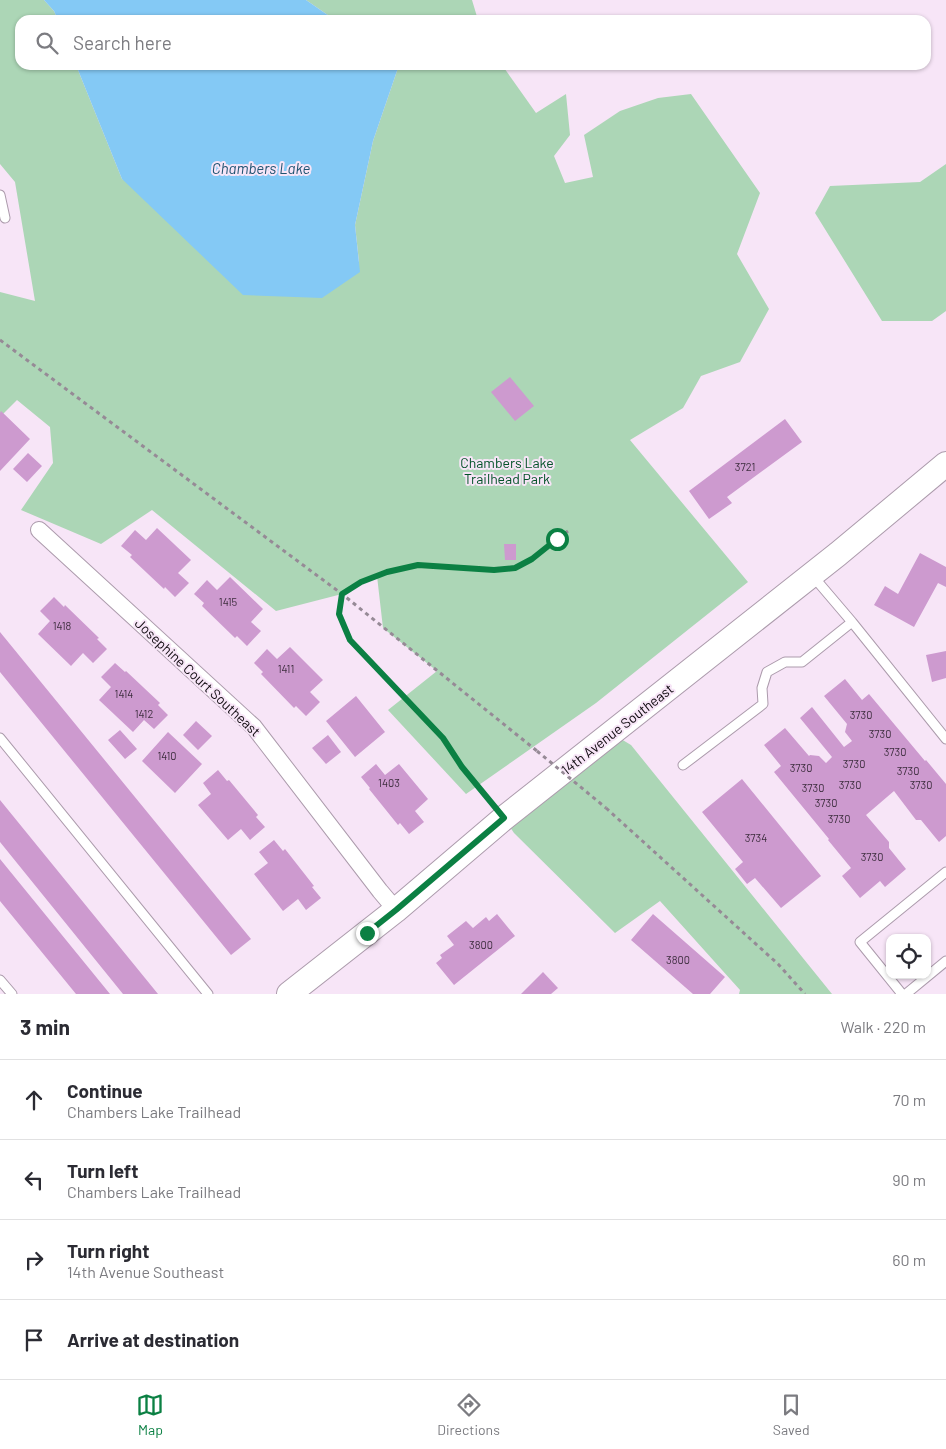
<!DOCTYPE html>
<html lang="en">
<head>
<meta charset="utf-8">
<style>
	:root { --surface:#fff; --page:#f7f7f7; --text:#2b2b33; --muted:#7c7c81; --line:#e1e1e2; --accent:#0b8043 }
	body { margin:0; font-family:Barlow,sans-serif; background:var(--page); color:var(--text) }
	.controls { position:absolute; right:15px; bottom:15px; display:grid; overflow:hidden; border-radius:10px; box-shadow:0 1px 4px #0004 }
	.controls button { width:45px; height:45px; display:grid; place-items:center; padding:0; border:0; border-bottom:1px solid var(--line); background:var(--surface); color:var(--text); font:25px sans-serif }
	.stop { position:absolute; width:15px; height:15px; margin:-11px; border:4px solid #0b8043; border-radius:50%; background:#fff }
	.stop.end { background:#0b8043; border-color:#fff; box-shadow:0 1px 5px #0008 }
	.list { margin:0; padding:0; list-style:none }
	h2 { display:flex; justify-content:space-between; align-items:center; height:65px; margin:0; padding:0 20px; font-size:21px }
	h2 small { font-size:16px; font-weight:400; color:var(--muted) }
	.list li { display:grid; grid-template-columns:32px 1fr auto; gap:15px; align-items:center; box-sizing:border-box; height:80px; padding:0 20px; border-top:1px solid var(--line) }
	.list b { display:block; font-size:19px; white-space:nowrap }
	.list p { margin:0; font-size:16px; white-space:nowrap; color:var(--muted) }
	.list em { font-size:16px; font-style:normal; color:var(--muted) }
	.icon { flex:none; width:28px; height:28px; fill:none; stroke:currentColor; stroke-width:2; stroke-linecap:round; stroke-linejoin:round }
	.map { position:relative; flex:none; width:946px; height:994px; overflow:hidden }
	.search { position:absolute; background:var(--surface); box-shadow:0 1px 4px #0004; left:15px; right:15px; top:15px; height:55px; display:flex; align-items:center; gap:12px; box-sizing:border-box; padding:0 18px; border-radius:15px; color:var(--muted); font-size:19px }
	.sheet { height:385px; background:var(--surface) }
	nav { display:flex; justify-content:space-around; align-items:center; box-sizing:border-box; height:70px; border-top:1px solid var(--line); background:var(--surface); font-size:14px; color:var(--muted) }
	nav a { display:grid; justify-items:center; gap:2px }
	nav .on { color:var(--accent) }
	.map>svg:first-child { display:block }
</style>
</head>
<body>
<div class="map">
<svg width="946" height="994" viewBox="0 0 946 994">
	<rect width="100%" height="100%" fill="#f7e5f7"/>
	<path fill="#acd6b6" d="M0 0H44L54 11 58 20H20V65H76L122 179 359 262 355 225 373 141 399 65H502L536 113 566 94 570 135 554 156 565 183 593 177 584 135 620 111 658 98 691 94 760 193 737 254 769 309 740 362 701 376 683 408 630 440 748 582 596 703 466 794 388 710 437 671 383 628 377 576 361 582 342 594 276 611 152 510 101 544 21 510 53 463 50 427 17 400 0 417V292L35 301 15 182 0 164Z
		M306 0H472L478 20H335Z
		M946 164V311L932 321H882L815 213 830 186 920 182Z
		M611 733 631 745 832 994H739L740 990 660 901 615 933 514 833 504 818Z"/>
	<path fill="#84c9f5" d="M44 0H306L335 20H58L54 11Z
		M76 65H399L373 141 355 225 360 272 322 298 243 295 122 179Z"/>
	<path fill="#cd9acf" d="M510 377 534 406 515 421 491 392Z
		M1 411 30 439 0 471V413Z
		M785 419 802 442 727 497 732 503 709 519 689 491Z
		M28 453 42 466 27 482 13 469Z
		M157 528 191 560 178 573 189 583 175 597 165 587 164 589 130 557 132 555 121 546 135 530 146 540Z
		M504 544H516V560H505Z
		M920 553 946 567V587L938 583 914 627 874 605 885 586 898 594Z
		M230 577 263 609 251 622 261 631 247 646 237 636 235 638 202 606 204 603 194 594 207 580 217 590Z
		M54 597 64 607 65 605 99 638 97 639 107 649 93 663 83 653 71 666 38 634 50 621 40 611Z
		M0 632 251 939 231 955 0 672Z
		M290 647 323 680 310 692 320 702 306 716 296 706 294 708 261 674 263 672 254 663 267 649 277 659Z
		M946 651V678L932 682 926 655Z
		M115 663 125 672 126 671 160 703 158 705 168 715 154 729 144 720 133 732 99 700 111 687 101 677Z
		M845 679 862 700 869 694 925 761 926 760 946 784V836L939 842 921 820H916L894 791 866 815 889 842V848L906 869 885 887 880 881 860 898 842 876 851 868 828 840 829 839 774 772 781 766 764 745 785 728 809 756 810 755 819 756 826 763 832 757 800 718 812 707 844 747 852 741 845 732 847 724 824 696Z
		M356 696 385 732 355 757 326 721Z
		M196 721 212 736 198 750 183 735Z
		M120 730 137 749 125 759 108 740Z
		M168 732 202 764 175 793 142 761Z
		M328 735 341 752 326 764 312 748Z
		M376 764 385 775 399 764 428 799 415 811 424 822 409 834 400 823 398 825 369 789 370 788 361 777Z
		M218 770 227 781 229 780 258 815 256 817 265 827 250 840 241 829 228 840 198 805 211 794 203 783Z
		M742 779 821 876 781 908 755 878 747 884 735 869 743 862 702 812Z
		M0 800 158 994H123L0 842Z
		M274 840 283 851 285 849 314 886 312 887 321 898 306 910 298 899 283 911 254 874 268 863 259 852Z
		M0 859 110 994H76L0 901Z
		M497 914 515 936 454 985 436 963 442 958 440 955 454 945 447 936 466 921 473 928 486 917 489 921Z
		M653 914 725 977 710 994H693L631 940Z
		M543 972 558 988 551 994H521Z"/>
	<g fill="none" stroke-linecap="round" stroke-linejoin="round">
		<g stroke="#ac9bac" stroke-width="11">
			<path id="lane" d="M0 195 5 218
				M812 575 852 622 946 739
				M0 738 208 994
				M683 765 763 704 762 688 767 672 785 662H802L852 622
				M0 980 12 994
				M902 994 860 942 946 872
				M906 994 946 961"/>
		</g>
		<g stroke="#ac9bac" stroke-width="18">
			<path id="street" d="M39 530 254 727 380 891 396 910"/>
		</g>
		<g stroke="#ac9bac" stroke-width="26">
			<path id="secondary" d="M289 994 396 910 504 818 838 554 946 464"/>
		</g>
		<path stroke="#968a96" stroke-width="3" stroke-dasharray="4 4" stroke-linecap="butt" d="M0 340 342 594 537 751
			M491 802 462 767 443 738 350 640 339 614 342 594 361 582 387 571 418 565 494 570 515 568 532 559 568 531
			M606 808 778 964 805 994"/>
		<use href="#lane" stroke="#fff" stroke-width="9"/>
		<use href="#street" stroke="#fff" stroke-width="16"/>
		<use href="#secondary" stroke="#fff" stroke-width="24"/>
		<path stroke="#968a96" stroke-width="3" stroke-dasharray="4 4" stroke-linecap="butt" d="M537 751 606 808"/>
	</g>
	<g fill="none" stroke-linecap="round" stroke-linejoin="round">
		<path stroke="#0b8043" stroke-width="6" d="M367 933 396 910 504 818 462 767 443 738 350 640 339 614 342 594 361 582 387 572 418 565 494 570 515 568 532 559 557 539"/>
	</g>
	<g text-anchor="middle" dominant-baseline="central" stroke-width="4" stroke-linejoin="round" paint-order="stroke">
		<g font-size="11" fill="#3e2e3f">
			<text x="745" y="466">3721</text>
			<text x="228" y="601">1415</text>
			<text x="62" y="625">1418</text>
			<text x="286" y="668">1411</text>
			<text x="124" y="693">1414</text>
			<text x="144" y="713">1412</text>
			<text x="861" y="714">3730</text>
			<text x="880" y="733">3730</text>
			<text x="895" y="751">3730</text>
			<text x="167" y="755">1410</text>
			<text x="854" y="763">3730</text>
			<text x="801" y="767">3730</text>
			<text x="908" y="770">3730</text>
			<text x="389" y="782">1403</text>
			<text x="850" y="784">3730</text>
			<text x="921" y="784">3730</text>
			<text x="813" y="787">3730</text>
			<text x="826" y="802">3730</text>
			<text x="839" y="818">3730</text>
			<text x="756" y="837">3734</text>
			<text x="872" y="856">3730</text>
			<text x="481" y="944">3800</text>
			<text x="678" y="959">3800</text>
		</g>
		<g font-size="14" fill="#025127" stroke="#f7e5f7">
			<text x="507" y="462">Chambers Lake<tspan x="507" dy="16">Trailhead Park</tspan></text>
		</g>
		<g font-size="14" fill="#0f0a0f" stroke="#f7e5f7">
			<text transform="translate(198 677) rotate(43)">Josephine Court Southeast</text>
			<text transform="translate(617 729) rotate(-38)">14th Avenue Southeast</text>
		</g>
		<g font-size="15" font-style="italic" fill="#1f5371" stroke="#f7e5f7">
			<text x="261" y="168">Chambers Lake</text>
		</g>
	</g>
</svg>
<div class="controls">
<button><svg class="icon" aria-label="locate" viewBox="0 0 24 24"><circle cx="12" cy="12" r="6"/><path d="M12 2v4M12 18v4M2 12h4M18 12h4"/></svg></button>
</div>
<div class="stop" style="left:557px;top:539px"></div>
<div class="stop end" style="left:367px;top:933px"></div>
<div class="search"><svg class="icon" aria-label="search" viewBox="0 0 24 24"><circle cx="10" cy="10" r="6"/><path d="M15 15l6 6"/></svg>Search here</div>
</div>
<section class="sheet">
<h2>3 min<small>Walk · 220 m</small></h2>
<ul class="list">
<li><svg class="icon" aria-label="ahead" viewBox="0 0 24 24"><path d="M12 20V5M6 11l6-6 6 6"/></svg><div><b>Continue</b><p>Chambers Lake Trailhead</p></div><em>70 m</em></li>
<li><svg class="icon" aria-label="left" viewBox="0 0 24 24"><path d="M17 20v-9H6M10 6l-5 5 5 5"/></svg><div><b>Turn left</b><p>Chambers Lake Trailhead</p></div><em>90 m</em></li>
<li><svg class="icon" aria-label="right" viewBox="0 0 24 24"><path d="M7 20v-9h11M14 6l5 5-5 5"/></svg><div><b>Turn right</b><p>14th Avenue Southeast</p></div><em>60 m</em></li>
<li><svg class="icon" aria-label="arrive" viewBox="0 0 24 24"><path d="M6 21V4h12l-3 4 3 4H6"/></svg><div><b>Arrive at destination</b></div></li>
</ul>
</section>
<nav>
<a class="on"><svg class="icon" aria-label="map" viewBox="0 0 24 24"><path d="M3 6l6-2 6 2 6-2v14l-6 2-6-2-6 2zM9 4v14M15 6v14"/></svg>Map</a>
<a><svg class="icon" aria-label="directions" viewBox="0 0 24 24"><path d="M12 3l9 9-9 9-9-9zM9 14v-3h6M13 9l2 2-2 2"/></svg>Directions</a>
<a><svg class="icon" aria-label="saved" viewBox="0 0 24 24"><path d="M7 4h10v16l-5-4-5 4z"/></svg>Saved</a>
</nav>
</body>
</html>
